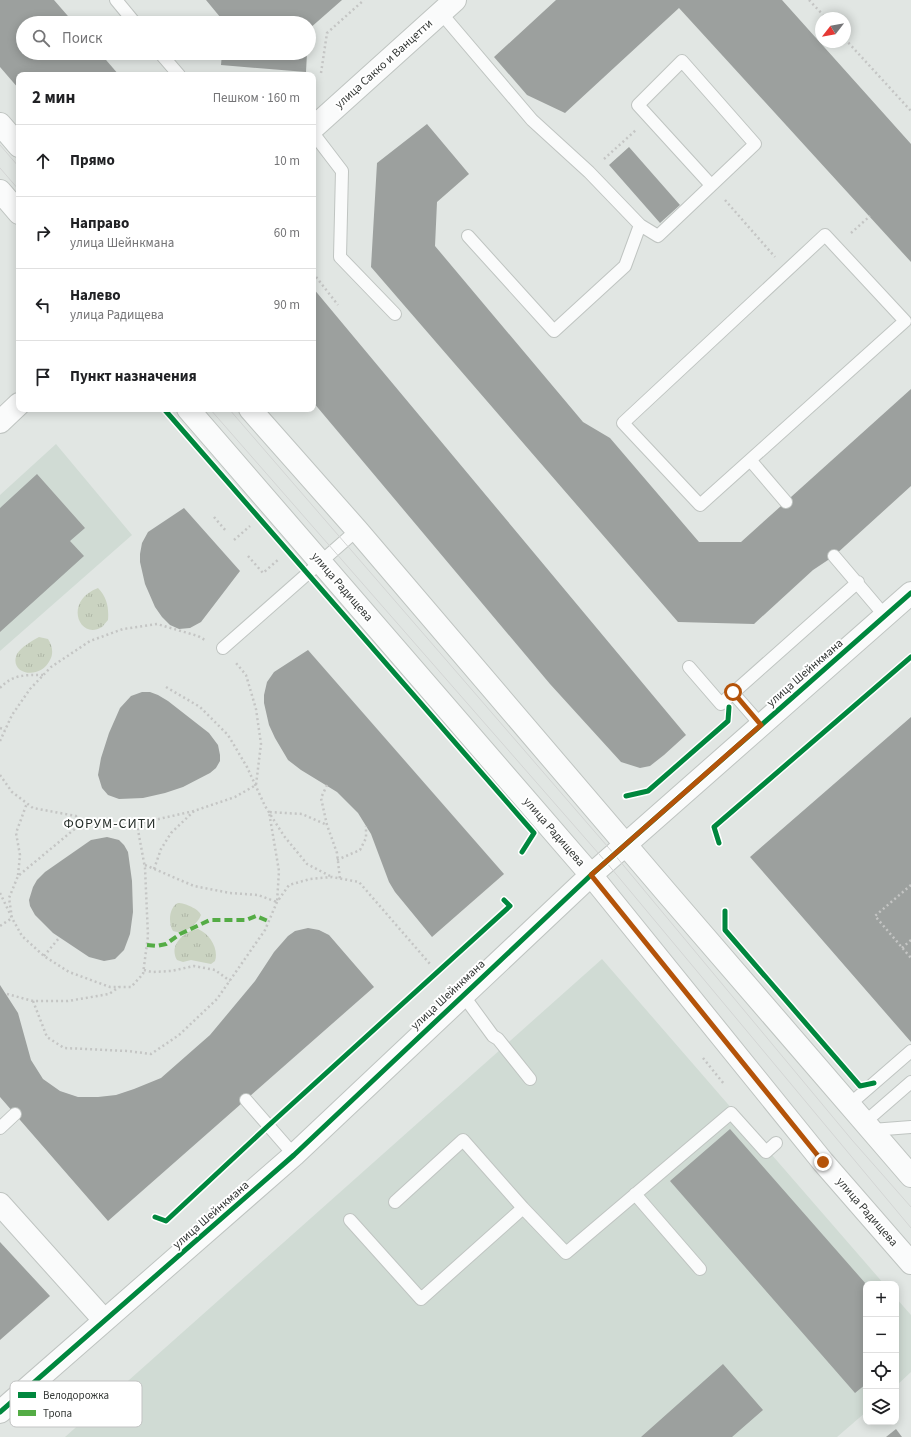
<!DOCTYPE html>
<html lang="ru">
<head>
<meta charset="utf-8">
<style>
	:root { --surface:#fff; --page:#f6f6f6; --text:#202124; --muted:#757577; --line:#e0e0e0 }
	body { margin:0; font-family:"Source Sans 3",sans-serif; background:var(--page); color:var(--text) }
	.controls { position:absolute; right:12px; bottom:12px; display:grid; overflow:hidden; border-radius:8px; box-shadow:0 2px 10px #0003 }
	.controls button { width:36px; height:36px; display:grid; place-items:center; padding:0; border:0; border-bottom:1px solid var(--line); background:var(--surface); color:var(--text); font:20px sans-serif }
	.compass { position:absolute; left:815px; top:12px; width:36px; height:36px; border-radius:50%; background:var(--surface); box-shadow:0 2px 10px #0003; rotate:239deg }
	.stop { position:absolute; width:12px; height:12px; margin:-9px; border:3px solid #b45309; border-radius:50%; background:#fff }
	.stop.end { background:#b45309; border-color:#fff; box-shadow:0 1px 4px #0008 }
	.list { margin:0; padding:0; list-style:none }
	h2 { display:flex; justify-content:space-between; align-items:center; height:52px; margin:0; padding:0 16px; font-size:17px }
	h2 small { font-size:13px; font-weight:400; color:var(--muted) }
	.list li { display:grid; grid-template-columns:26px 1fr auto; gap:12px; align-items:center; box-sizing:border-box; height:72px; padding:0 16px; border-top:1px solid var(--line) }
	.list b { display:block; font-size:15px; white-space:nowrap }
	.list p { margin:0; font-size:13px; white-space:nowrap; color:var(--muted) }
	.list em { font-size:13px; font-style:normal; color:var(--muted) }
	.icon { flex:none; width:22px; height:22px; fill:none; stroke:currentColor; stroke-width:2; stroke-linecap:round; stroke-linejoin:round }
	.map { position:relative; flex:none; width:911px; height:1437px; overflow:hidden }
	.search { position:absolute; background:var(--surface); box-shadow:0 2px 10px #0003; left:16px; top:16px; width:300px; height:44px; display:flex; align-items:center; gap:10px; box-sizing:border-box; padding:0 14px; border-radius:22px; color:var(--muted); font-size:15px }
	.panel { position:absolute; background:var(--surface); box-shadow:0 2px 10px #0003; left:16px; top:72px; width:300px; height:340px; border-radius:8px }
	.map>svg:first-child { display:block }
</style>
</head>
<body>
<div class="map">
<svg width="911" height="1437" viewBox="0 0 911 1437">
	<defs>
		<pattern id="park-tufts" width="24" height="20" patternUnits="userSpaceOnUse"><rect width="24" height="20" fill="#cad3c1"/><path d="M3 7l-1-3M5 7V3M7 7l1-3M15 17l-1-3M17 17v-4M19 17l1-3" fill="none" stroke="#aeb6a6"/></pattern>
	</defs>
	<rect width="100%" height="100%" fill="#e1e6e3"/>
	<path fill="#d0dbd4" d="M56 444 132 535 0 651V495Z
		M602 959 884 1284H866V1412L837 1437H65Z
		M896 1298 911 1315V1372L896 1386Z"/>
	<path fill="url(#park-tufts)" d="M98 588C107 597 109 608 108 620 106 622 104 625 102 627 79 641 63 601 98 588Z
		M39 637 48 639C52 645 54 653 50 660 40 681 8 674 17 654 21 647 32 641 39 637Z
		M178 903C185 903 199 909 201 915 197 925 184 935 173 931 168 923 169 907 178 903Z
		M198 929C210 934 219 949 215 961L211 964 191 960 183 962 177 960C168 945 185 931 198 929Z"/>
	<path fill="#9ca09e" d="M0 0H54L74 23H23V53H100L119 75H19V89L0 67Z
		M206 0H342L309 29V23H225Z
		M556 0H782L911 144V262L679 8 565 113 527 95 494 57Z
		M222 53H307L306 72 221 65Z
		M427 124 469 174 437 202 435 246 583 422 610 438 699 542H741L911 389V486L834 556 813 570 754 624 678 622 371 267 377 163Z
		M629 147 680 205 660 223 609 165Z
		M313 288 686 735 664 755 650 766 640 768 621 762 550 684 313 402Z
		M37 474 85 528 70 541 84 556 0 632V508Z
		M184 508 240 571 201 622 190 628 179 629 170 625 162 617 155 607 145 584 140 562V554L142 543 148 532Z
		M308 650 504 874 432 937 395 892 389 882 371 834 358 813 337 792 301 770 288 760 275 738 269 725 264 703V695L267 682 274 672Z
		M142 692H150L158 695 168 701 209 733 218 745 220 755V761L216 768 210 773 183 787 165 793 143 798 119 799 108 795 102 788 98 775 101 758 109 733 120 708 131 696Z
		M911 717V1042L750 857Z
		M107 837 119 840 124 845 128 852 132 881 133 912 130 934 124 950 115 959 104 961 89 957 53 933 35 915 30 906 29 900 33 887 37 880 45 872 91 840Z
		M308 928 319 930 329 935 374 987 108 1221 0 1097V985L18 1013 31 1060 43 1079 60 1091 78 1097H98L116 1095 134 1089 161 1078 210 1035 255 981 274 952 288 936 295 931Z
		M730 1129 866 1284V1384L855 1393 670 1181Z
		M0 1242 50 1296 0 1340Z
		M723 1364 763 1410 732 1437H641Z
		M896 1429 902 1437H886Z"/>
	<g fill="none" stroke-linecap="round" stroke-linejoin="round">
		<g stroke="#bfc4c1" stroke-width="14">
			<path id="lane" d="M116 0 135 23
				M441 13 532 120 589 172 640 225 625 266 554 331 468 236
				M160 53 179 75
				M313 133 342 171 340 257 395 314
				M640 225 658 236 755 144 682 61 638 105 711 185
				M825 235 905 321 700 505 623 423Z
				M751 461 786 502
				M834 556 885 616
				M223 648 357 530
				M689 667 721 704 733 693 761 725
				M733 693 858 582
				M463 995 493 1036 498 1039 530 1079
				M246 1100 294 1155
				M850 1104 911 1051
				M865 1122 911 1082
				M0 1128 15 1114
				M872 1130 911 1127
				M635 1194 700 1269
				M395 1202 463 1140 523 1208 566 1253 731 1113 766 1152 776 1143
				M350 1220 421 1299 523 1208"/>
		</g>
		<g stroke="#bfc4c1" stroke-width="24">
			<path id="street" d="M0 1204 104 1320"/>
		</g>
		<g stroke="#bfc4c1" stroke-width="24">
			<path id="secondary" d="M0 124 19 146
				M313 128 455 0
				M0 191 19 213
				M188 409 591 875 823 1162 911 1263
				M250 409 357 530 666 892 911 1176
				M0 422 19 404
				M0 1412 294 1155 591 875 911 593"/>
		</g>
		<path stroke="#c4c5c4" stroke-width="2.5" stroke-dasharray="2 3" stroke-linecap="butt" d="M809 0 826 18
			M845 39 911 111
			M321 73 327 33 364 0
			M604 159 636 130
			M725 200 775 257
			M851 233 870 216
			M313 273 338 305
			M214 517 226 531
			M234 540 250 526
			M248 556 263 573 279 559
			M166 687 200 707 228 735 247 767 265 806 284 836 307 864 330 876
			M0 688C13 674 25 675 43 675
			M0 728 5 730
			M0 741 12 715 30 689 51 667 90 641 123 629 157 624 198 636 205 640
			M0 775 12 792 33 808 76 816 77 827 18 876 9 898 12 918 22 936 44 956 69 972 110 987H131L143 974 148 936 145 868 138 830 141 823 194 811 235 797 256 785 261 744 256 709 246 675 236 663
			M327 785 321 798 327 825 337 853 340 879
			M337 860 360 850 366 838V826
			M145 865 194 886 230 893 258 895 277 902 279 871 269 812 302 814 327 825
			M154 869 161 849 171 833 194 811
			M18 875 20 855 16 833 27 803
			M911 885 875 916 911 958
			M0 893 12 918 0 926
			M902 948 911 940
			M44 956 59 938
			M144 970 152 972 171 971 194 966 215 970 230 981
			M7 994 33 1001H68L109 994 119 987
			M33 1001 47 1037 64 1048 128 1051 151 1054 179 1035 217 999 265 930 277 902 289 885 310 879 332 877 359 882 430 964
			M703 1058 724 1084"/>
		<use href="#lane" stroke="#fafbfb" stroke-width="12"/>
		<use href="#street" stroke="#fafbfb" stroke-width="22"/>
		<use href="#secondary" stroke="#fafbfb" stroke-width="22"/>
		<path stroke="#d3d5d4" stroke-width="1" d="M0 145 19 167
			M0 168 19 190
			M210 409 606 862 911 1228
			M229 409 614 854 852 1140 911 1207"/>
		<path stroke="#54ac45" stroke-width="4" stroke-dasharray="8 4" stroke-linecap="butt" d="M147 945 157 946 166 944 180 934 210 920H246L256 916 268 921"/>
		<g stroke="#fff" stroke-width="8">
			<path id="cycleway" d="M164 409 534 833 522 852
				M626 796 648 791 728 721 729 707
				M719 843 714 827 911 657
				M725 911V930L860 1086 874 1083
				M155 1217 166 1221 268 1126 510 906 504 900
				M0 1412 294 1155 591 875 911 593"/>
		</g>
		<use href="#cycleway" stroke="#00873e" stroke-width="5"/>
	</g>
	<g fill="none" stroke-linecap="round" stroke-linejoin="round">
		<path stroke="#b45309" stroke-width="5" d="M733 692 761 725 591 875 823 1162"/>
	</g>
	<g text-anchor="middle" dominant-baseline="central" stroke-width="4" stroke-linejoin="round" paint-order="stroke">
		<g font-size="12" fill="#343836" stroke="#fff">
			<text transform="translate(384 64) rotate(-42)">улица Сакко и Ванцетти</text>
			<text transform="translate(342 587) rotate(49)">улица Радищева</text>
			<text transform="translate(805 673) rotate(-41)">улица Шейнкмана</text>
			<text transform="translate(554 832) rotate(49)">улица Радищева</text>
			<text transform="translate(448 995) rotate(-43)">улица Шейнкмана</text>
			<text transform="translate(867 1212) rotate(49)">улица Радищева</text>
			<text transform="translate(211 1215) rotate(-41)">улица Шейнкмана</text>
		</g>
		<g font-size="14" letter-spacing="1" fill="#252d29" stroke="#fff">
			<text x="110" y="824">ФОРУМ-СИТИ</text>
		</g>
	</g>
	<rect x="10" y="1381" width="132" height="46" rx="6" fill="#fff" stroke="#c2c3c3" stroke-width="1"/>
	<rect x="18" y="1392" width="18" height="6" fill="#00873e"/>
	<rect x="18" y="1410" width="18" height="6" fill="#54ac45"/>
	<g font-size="11" fill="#343836">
		<text x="43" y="1399">Велодорожка</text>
		<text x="43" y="1417">Тропа</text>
	</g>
</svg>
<div class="controls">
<button>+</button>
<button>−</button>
<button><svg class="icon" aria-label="locate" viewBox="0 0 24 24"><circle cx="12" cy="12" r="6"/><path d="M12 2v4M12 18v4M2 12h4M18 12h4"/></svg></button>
<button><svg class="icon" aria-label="layers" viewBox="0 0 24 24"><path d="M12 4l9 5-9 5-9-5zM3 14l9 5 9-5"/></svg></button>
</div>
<svg class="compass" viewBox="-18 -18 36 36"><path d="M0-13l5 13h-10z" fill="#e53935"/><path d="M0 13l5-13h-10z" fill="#757577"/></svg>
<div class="stop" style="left:733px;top:692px"></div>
<div class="stop end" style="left:823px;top:1162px"></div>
<div class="search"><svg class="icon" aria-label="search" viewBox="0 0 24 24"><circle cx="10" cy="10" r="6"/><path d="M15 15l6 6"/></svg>Поиск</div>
<section class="panel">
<h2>2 мин<small>Пешком · 160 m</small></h2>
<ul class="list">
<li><svg class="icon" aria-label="ahead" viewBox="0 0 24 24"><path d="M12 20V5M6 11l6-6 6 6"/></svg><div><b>Прямо</b></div><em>10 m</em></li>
<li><svg class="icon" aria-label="right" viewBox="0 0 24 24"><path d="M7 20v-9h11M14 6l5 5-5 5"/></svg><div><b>Направо</b><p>улица Шейнкмана</p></div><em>60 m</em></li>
<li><svg class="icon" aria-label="left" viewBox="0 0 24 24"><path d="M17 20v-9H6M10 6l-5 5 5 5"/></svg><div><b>Налево</b><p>улица Радищева</p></div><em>90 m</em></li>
<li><svg class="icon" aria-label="arrive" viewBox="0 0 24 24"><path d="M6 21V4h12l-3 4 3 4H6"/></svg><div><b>Пункт назначения</b></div></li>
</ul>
</section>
</div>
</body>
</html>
